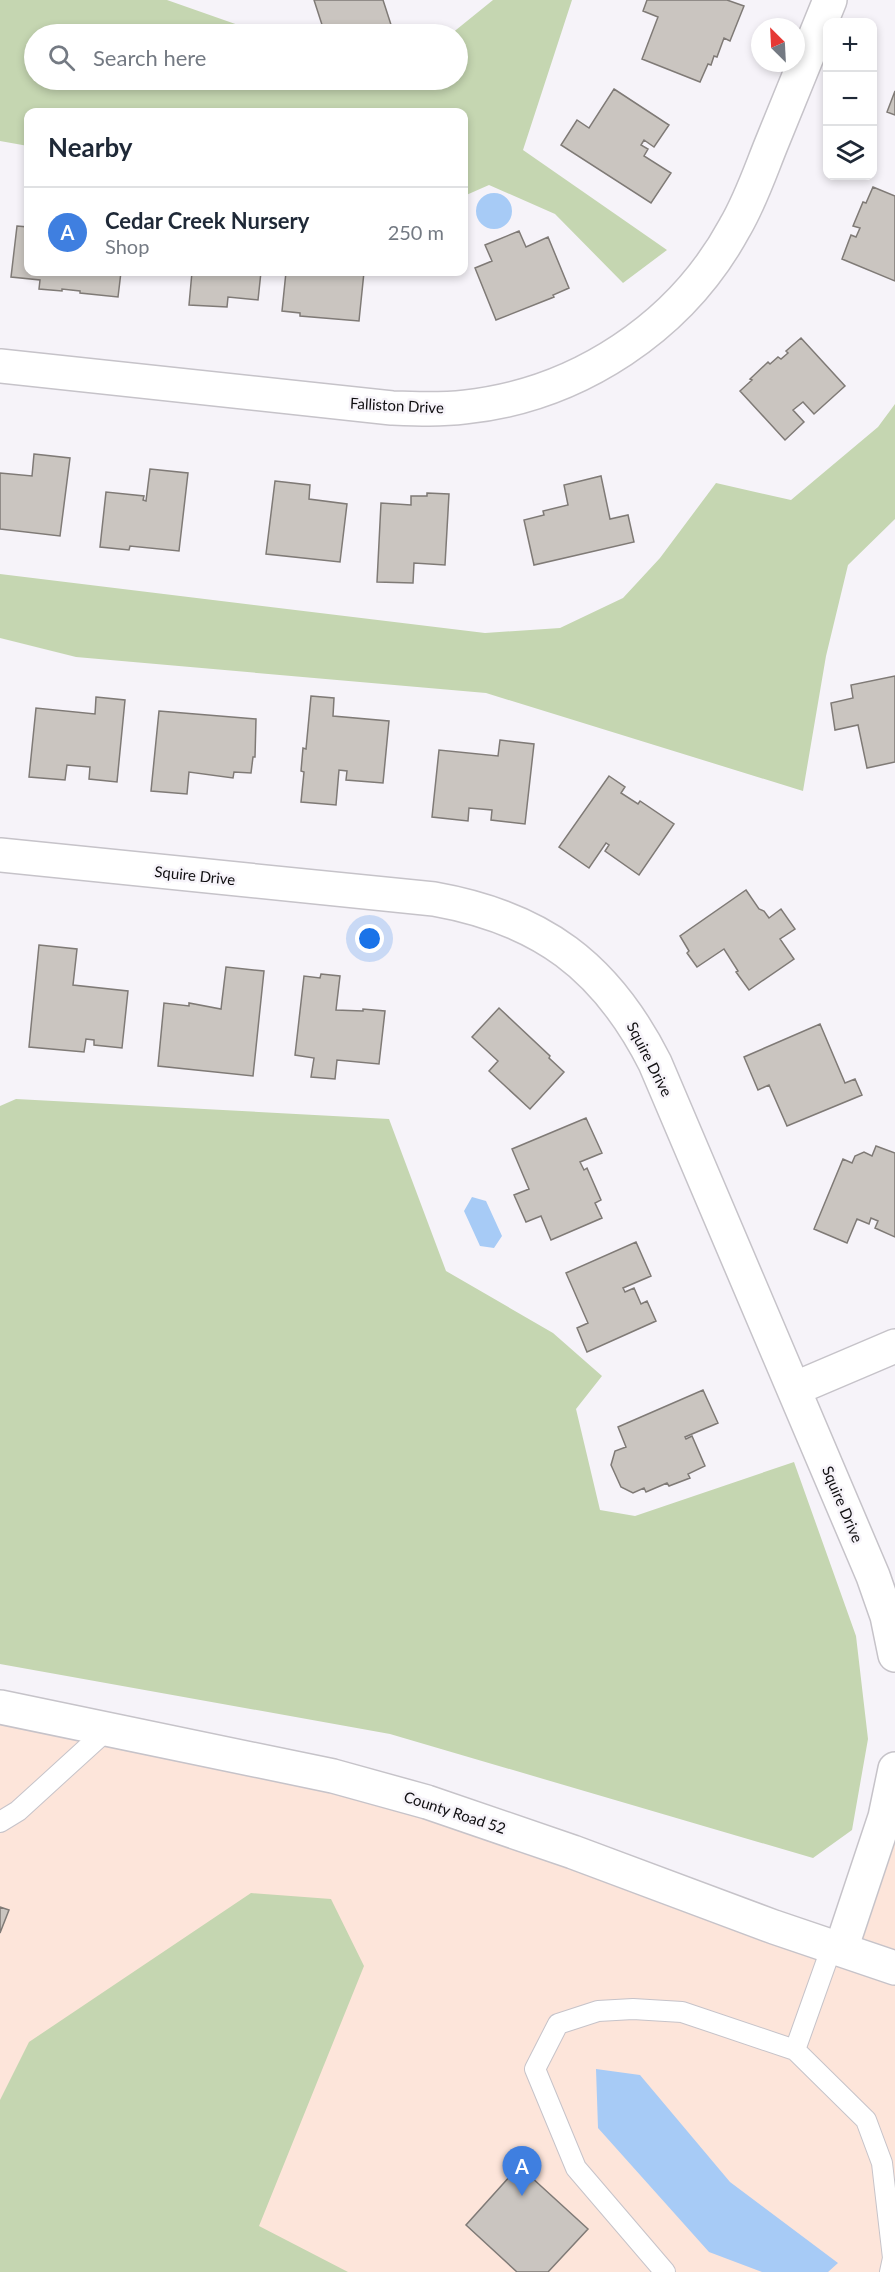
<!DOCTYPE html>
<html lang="en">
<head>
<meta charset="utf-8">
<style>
	:root { --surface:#fff; --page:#f6f6f7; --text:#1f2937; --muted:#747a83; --line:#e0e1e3; --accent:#ea580c }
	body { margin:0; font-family:Lato,sans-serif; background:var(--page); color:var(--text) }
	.controls { position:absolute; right:18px; top:18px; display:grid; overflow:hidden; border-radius:12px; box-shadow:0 3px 9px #0003 }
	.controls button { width:54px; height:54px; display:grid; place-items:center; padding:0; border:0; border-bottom:2px solid var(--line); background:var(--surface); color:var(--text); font:30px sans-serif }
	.compass { position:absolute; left:751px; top:18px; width:54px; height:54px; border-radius:50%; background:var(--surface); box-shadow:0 3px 9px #0003; rotate:336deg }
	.you { position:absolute; left:370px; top:939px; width:21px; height:21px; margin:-15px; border:4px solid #fff; border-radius:50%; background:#1a73e8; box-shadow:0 0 0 9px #1a73e833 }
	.badge { display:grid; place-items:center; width:39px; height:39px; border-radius:50%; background:var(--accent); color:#fff; font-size:20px; font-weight:700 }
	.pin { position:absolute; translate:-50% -50px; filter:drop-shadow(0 2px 3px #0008) }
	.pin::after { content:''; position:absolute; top:32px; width:21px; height:18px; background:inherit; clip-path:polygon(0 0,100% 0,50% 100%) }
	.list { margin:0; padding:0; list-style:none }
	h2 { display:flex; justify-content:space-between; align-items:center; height:78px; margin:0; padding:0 24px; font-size:26px }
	h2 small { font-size:20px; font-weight:400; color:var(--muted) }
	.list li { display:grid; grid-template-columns:39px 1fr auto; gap:18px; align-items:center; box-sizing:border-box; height:90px; padding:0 24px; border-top:2px solid var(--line) }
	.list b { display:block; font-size:22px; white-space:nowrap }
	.list p { margin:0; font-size:20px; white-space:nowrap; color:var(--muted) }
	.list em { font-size:20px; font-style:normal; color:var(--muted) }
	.icon { flex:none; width:33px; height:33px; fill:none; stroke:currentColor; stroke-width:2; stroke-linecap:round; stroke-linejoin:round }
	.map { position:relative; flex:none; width:895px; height:2272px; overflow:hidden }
	.search { position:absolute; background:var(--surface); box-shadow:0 3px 9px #0003; left:24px; top:24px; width:444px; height:66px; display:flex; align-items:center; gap:15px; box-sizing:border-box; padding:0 21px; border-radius:33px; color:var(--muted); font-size:22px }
	.panel { position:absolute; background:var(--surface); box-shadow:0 3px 9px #0003; left:24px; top:108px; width:444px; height:168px; border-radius:12px }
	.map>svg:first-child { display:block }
</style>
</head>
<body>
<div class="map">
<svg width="895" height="2272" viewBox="0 0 895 2272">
	<rect width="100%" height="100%" fill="#f6f3f9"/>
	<path fill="#fde5da" d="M0 1721 333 1776 840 1949 895 1765V2272H0Z"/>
	<path fill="#c5d6b1" d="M0 0H167L264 34H34V80H458V34H451L493 0H572L523 150 667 250 623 283 555 214 489 185 464 196V112H28V146L0 141Z
		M895 404V519L848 565 826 656 803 791 486 693 76 657 0 638V574L485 633 560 628 623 598 660 558 716 483 791 500 878 427Z
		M16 1099 389 1119 446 1271 553 1333 602 1376 576 1409 600 1510 635 1516 794 1462 856 1636 868 1739 852 1830 813 1858 390 1734 0 1664V1106Z
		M251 1893 331 1899 364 1966 259 2226 348 2272H0V2100L29 2042Z"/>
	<path fill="#a7cbf6" d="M476 211a18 18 0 1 1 36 0a18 18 0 1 1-36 0Z
		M472 1197 486 1201 502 1236 494 1248 480 1246 464 1211Z
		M596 2069 640 2075 730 2182 838 2263 828 2272H762L709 2252 598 2128Z"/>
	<path fill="#cac5c0" stroke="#7f7a76" stroke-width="1.5" d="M314 0H383L394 34H325Z
		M647 0H727L744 6 730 41 724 38 717 57 714 56 711 65 708 64 700 82 642 59 658 17 643 11Z
		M614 89 669 125 654 147 644 140 641 145 648 149 644 156 671 173 651 203 561 145 577 120 589 128Z
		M895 91V115L887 112Z
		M873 187 895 196V281L842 259 851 235 856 237 860 228 853 226 863 202 866 203Z
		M17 226 28 227V272H121L118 297 80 293V291L62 289V291L39 289 40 280 11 277Z
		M519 231 526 247 548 237 569 288 553 295 554 297 496 320 475 268 492 261 485 245Z
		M192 272H261L258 300 228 297 227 307 189 305Z
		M286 272H364L359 321 300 316V313L282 311Z
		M801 338 845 386 814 414 803 402 793 410 804 422 785 440 740 391 752 380 750 379 768 362 770 364 778 357 781 359 788 353 786 351Z
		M34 454 70 458 60 536 0 529V473L32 476Z
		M150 469 188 473 179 551 130 546 129 550 100 547 106 492 144 496 143 500 146 501Z
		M601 476 610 519 628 515 634 542 534 565 524 520 544 515 543 511 568 505 564 485Z
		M275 481 310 485 309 499 347 504 340 562 266 554Z
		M427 493 449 494 445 565 414 563 413 583 377 582 381 503 411 505V496H427Z
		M895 676V762L867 768 858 725 835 730 831 703 853 698 851 685Z
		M311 696 334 698 333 716 389 721 383 783 346 780 347 771 339 770 336 805 301 802 304 772 301 771 303 748 306 749Z
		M96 697 125 700 117 782 89 779 90 767 67 765 65 780 29 777 36 708 95 714Z
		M159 711 256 719 255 757H253L251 773 234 772 233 778 189 772 187 794 151 791Z
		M500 740 534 744 525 824 491 820 492 810 469 808 468 821 432 817 439 750 498 756Z
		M609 776 625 787 621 793 638 804 640 801 674 824 639 875 605 851 609 845 606 843 589 868 559 847Z
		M746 890 759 909 764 911 769 918 781 909 795 929 780 939 794 959 749 990 736 972 738 971 724 949 697 967 687 953 689 951 680 936Z
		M39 945 77 949 73 985 128 991 122 1048 94 1045V1040L86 1039 84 1052 29 1047Z
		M226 967 264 971 253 1076 158 1066 164 1003 189 1006V1003L221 1009Z
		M321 974 340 976 336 1010 363 1011V1009L385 1011 379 1064 337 1060 335 1079 311 1077 314 1058 295 1055 304 976 320 978Z
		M499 1008 550 1056 549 1058 564 1072 530 1109 489 1071 498 1061 472 1037Z
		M820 1024 845 1083 855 1079 862 1095 787 1126 769 1085 758 1090 744 1057Z
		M586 1118 602 1153 580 1162 584 1170 587 1168 601 1200 595 1203 602 1218 551 1240 541 1216 526 1222 514 1195 529 1189 512 1149Z
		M876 1146 895 1153V1237L875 1228 878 1221 871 1218 869 1224 857 1219 847 1243 814 1229 843 1159 852 1163 855 1156 864 1152 872 1156Z
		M636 1242 651 1276 623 1288 625 1292 634 1288 641 1304 647 1301 656 1321 587 1352 577 1328 588 1323 566 1273Z
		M703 1390 718 1423 685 1437 686 1439 692 1436 705 1466 688 1474 690 1478 669 1486 667 1483 646 1492 644 1488 633 1493 621 1487 611 1465 615 1451 626 1447 618 1427Z
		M0 1907 9 1910 0 1933Z
		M519 2166 588 2229 548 2272H517L466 2225Z"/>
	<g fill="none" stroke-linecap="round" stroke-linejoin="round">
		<g stroke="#c6c3c9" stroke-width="22">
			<path id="service" d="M0 1822 18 1811 108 1729
				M795 2050 832 1946
				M665 2272 576 2168 535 2069 558 2024 598 2011 633 2009 682 2012 795 2050 866 2120 882 2163 893 2258 890 2272"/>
		</g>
		<g stroke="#c6c3c9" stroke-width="36">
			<path id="minor" d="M0 366 392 408C417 409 441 410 465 407 578 395 681 327 735 227 751 200 761 169 773 140 792 93 811 47 830 0
				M0 855 434 899C541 918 606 966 655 1063L873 1576 887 1616 895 1655
				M794 1389 895 1346
				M841 1949 885 1817 895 1769"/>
		</g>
		<g stroke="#c6c3c9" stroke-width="36">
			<path id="secondary" d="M0 1707 333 1776 427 1802 573 1852 774 1927 895 1968"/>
		</g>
		<use href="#service" stroke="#fff" stroke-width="20"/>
		<use href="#minor" stroke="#fff" stroke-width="33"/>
		<use href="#secondary" stroke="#fff" stroke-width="33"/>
	</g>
	<g text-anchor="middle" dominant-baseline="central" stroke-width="5" stroke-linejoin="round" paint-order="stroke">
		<g font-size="15" fill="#0f0e10" stroke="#f6f3f9">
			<text transform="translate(397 405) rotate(3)">Falliston Drive</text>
			<text transform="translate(195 875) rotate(6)">Squire Drive</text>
			<text transform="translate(650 1059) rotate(63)">Squire Drive</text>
			<text transform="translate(843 1504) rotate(67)">Squire Drive</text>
			<text transform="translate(455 1812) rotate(18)">County Road 52</text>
		</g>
	</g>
</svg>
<div class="controls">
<button>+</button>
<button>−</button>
<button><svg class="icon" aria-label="layers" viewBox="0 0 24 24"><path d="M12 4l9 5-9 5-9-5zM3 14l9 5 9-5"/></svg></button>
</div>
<svg class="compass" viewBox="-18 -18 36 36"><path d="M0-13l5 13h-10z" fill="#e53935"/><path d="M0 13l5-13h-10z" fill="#747a83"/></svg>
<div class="you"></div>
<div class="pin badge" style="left:522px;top:2196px;background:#3f7fe0">A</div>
<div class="search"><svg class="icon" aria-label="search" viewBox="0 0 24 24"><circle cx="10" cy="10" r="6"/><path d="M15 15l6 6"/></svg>Search here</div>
<section class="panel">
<h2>Nearby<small></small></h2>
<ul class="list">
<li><span class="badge" style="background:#3f7fe0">A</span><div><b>Cedar Creek Nursery</b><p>Shop</p></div><em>250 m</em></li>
</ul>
</section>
</div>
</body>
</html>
